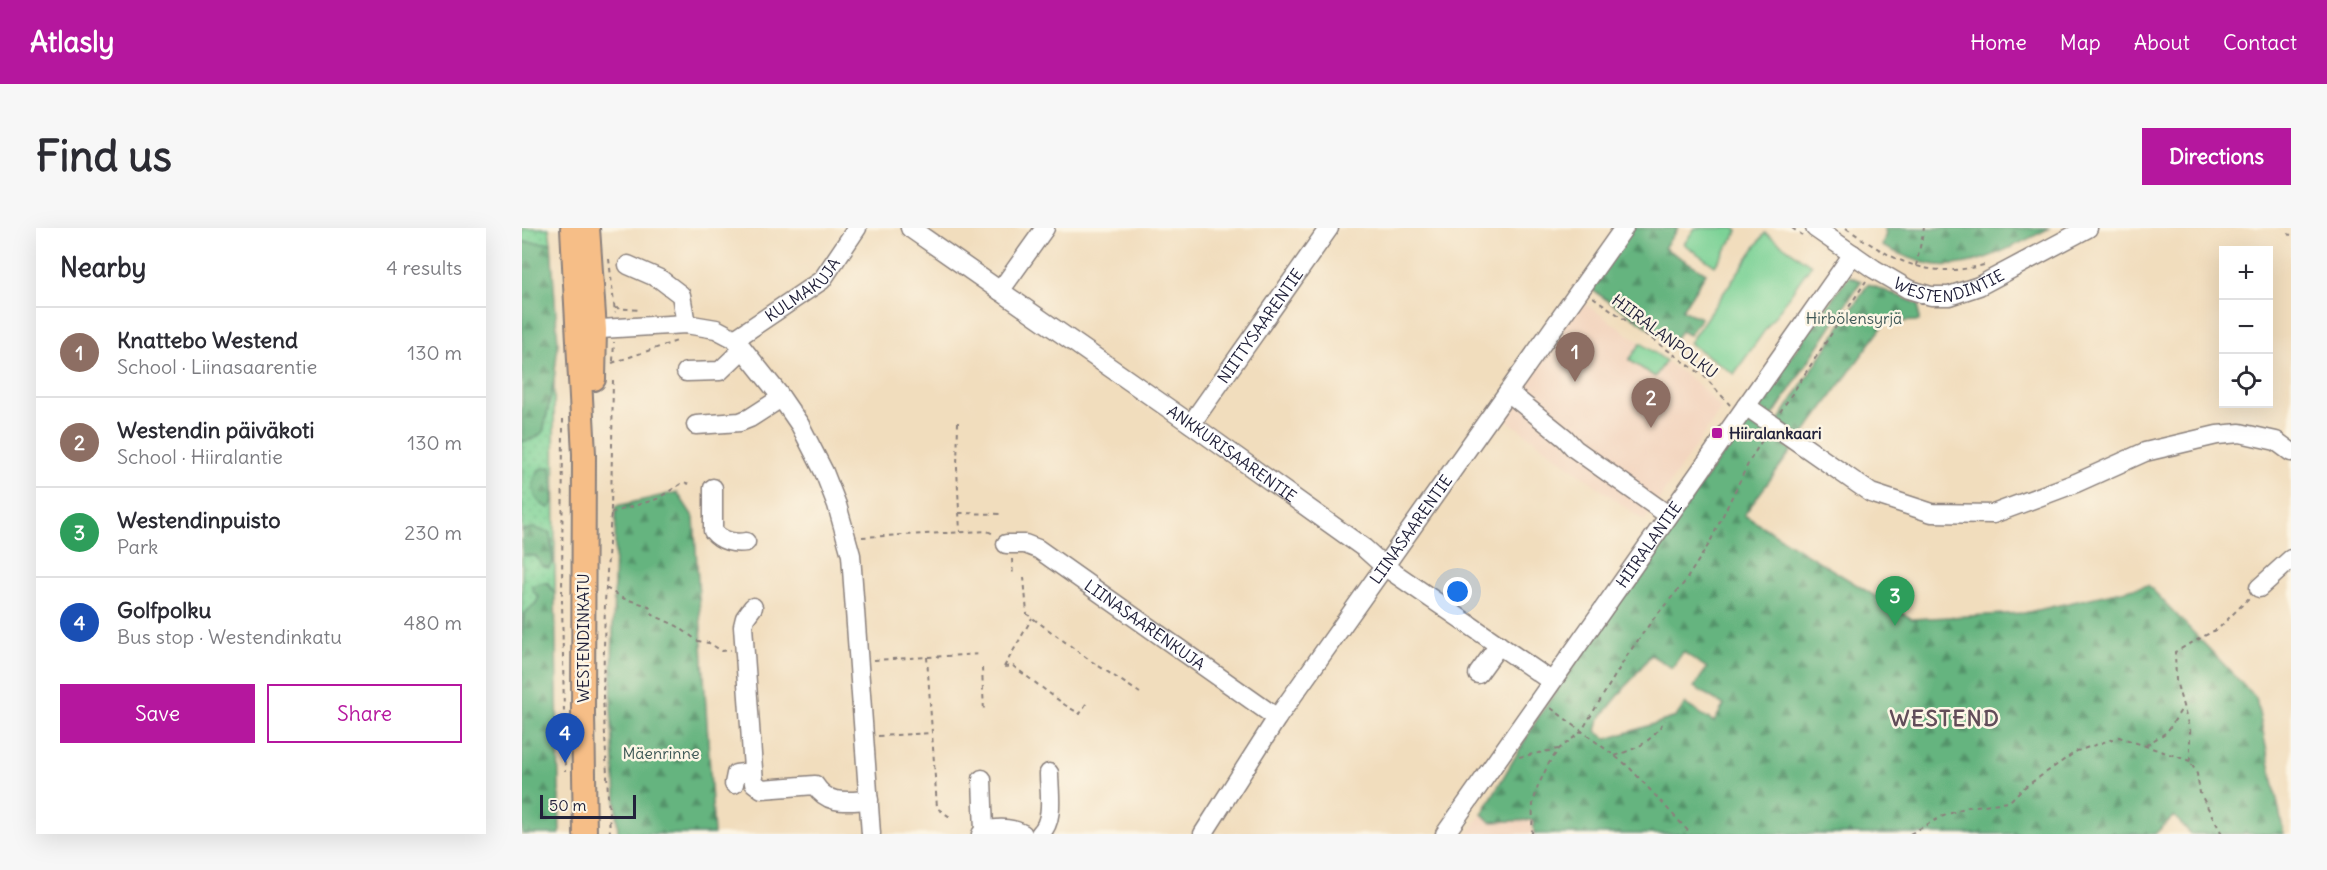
<!DOCTYPE html>
<html lang="en">
<head>
<meta charset="utf-8">
<style>
	:root { --surface:#fff; --page:#f7f7f7; --text:#2b2b33; --muted:#7c7c81; --line:#e1e1e2; --accent:#b5179e }
	body { margin:0; font-family:Delius,sans-serif; background:var(--page); color:var(--text) }
	.controls { position:absolute; right:18px; top:18px; display:grid; overflow:hidden; border-radius:0px; box-shadow:0 6px 24px #0002 }
	.controls button { width:54px; height:54px; display:grid; place-items:center; padding:0; border:0; border-bottom:2px solid var(--line); background:var(--surface); color:var(--text); font:30px sans-serif }
	.scale { position:absolute; left:18px; bottom:15px; width:96px; box-sizing:border-box; padding-left:6px; border:3px solid #22223b; border-top:0; font-size:16px; line-height:21px; white-space:nowrap; color:#22223b; -webkit-text-stroke:4px #fcf5e5; paint-order:stroke }
	.you { position:absolute; left:936px; top:364px; width:21px; height:21px; margin:-15px; border:4px solid #fff; border-radius:50%; background:#1a73e8; box-shadow:0 0 0 9px #1a73e833 }
	.badge { display:grid; place-items:center; width:39px; height:39px; border-radius:50%; background:var(--accent); color:#fff; font-size:20px; font-weight:700 }
	.pin { position:absolute; translate:-50% -50px; filter:drop-shadow(0 2px 3px #0008) }
	.pin::after { content:''; position:absolute; top:32px; width:21px; height:18px; background:inherit; clip-path:polygon(0 0,100% 0,50% 100%) }
	.list { margin:0; padding:0; list-style:none }
	h2 { display:flex; justify-content:space-between; align-items:center; height:78px; margin:0; padding:0 24px; font-size:26px }
	h2 small { font-size:20px; font-weight:400; color:var(--muted) }
	.list li { display:grid; grid-template-columns:39px 1fr auto; gap:18px; align-items:center; box-sizing:border-box; height:90px; padding:0 24px; border-top:2px solid var(--line) }
	.list b { display:block; font-size:22px; white-space:nowrap }
	.list p { margin:0; font-size:20px; white-space:nowrap; color:var(--muted) }
	.list em { font-size:20px; font-style:normal; color:var(--muted) }
	.actions { display:flex; gap:12px; padding:18px 24px }
	.actions a { flex:1; padding:14px 0; border:2px solid var(--accent); border-radius:0px; text-align:center; font-size:21px; color:var(--accent) }
	.actions .main { background:var(--accent); color:#fff }
	.icon { flex:none; width:33px; height:33px; fill:none; stroke:currentColor; stroke-width:2; stroke-linecap:round; stroke-linejoin:round }
	.map { position:relative; flex:none; width:1769px; height:606px; overflow:hidden; border-radius:0px }
	header { display:flex; align-items:center; gap:36px; box-sizing:border-box; height:84px; padding:0 30px; background:var(--accent); color:#fff }
	header strong { font-size:28px }
	nav { display:flex; gap:33px; margin-inline-start:auto; font-size:21px }
	.intro { display:flex; align-items:center; justify-content:space-between; box-sizing:border-box; height:144px; padding:0 36px }
	h1 { margin:0; font-size:42px }
	.button { padding:15px 27px; border-radius:0px; background:var(--accent); color:#fff; font-size:21px; font-weight:700 }
	main { display:flex; gap:36px; padding:0 36px }
	aside { flex:1; background:var(--surface); border-radius:0px; box-shadow:0 6px 24px #0002 }
	.map>svg:first-child { display:block }
</style>
</head>
<body>
<header>
<strong>Atlasly</strong>
<nav><a>Home</a><a>Map</a><a>About</a><a>Contact</a></nav>
</header>
<div class="intro"><h1>Find us</h1><a class="button">Directions</a></div>
<main>
<aside>
<h2>Nearby<small>4 results</small></h2>
<ul class="list">
<li><span class="badge" style="background:#8d6e63">1</span><div><b>Knattebo Westend</b><p>School · Liinasaarentie</p></div><em>130 m</em></li>
<li><span class="badge" style="background:#8d6e63">2</span><div><b>Westendin päiväkoti</b><p>School · Hiiralantie</p></div><em>130 m</em></li>
<li><span class="badge" style="background:#2e9e5b">3</span><div><b>Westendinpuisto</b><p>Park</p></div><em>230 m</em></li>
<li><span class="badge" style="background:#1a4fb4">4</span><div><b>Golfpolku</b><p>Bus stop · Westendinkatu</p></div><em>480 m</em></li>
</ul>
<div class="actions"><a class="main">Save</a><a>Share</a></div>
</aside>
<div class="map">
<svg width="1769" height="606" viewBox="0 0 1769 606">
	<defs>
		<pattern id="green-dots" width="8" height="8" patternUnits="userSpaceOnUse" patternTransform="scale(1.5)"><rect width="8" height="8" fill="#7cd296"/><path d="M2 2h.1M6 6h.1" fill="none" stroke="#6bb482" stroke-width="1.8" stroke-linecap="round"/></pattern>
		<pattern id="forest-firs" width="22" height="20" patternUnits="userSpaceOnUse" patternTransform="scale(1.5)"><rect width="22" height="20" fill="#65b47f"/><path d="M5 1l3.5 6h-7zM16 11l3.5 6h-7z" fill="#539269"/></pattern>
	</defs>
	<rect width="100%" height="100%" fill="#fcf5e5"/>
	<filter id="ink" filterUnits="userSpaceOnUse"><feTurbulence type="fractalNoise" baseFrequency=".0167" numOctaves="2"/><feDisplacementMap in="SourceGraphic" scale="12" xChannelSelector="R" yChannelSelector="G"/><feConvolveMatrix kernelMatrix="1 2 1 2 8 2 1 2 1" color-interpolation-filters="sRGB"/></filter>
	<filter id="wash" filterUnits="userSpaceOnUse"><feTurbulence type="fractalNoise" baseFrequency=".008" numOctaves="4" result="noise"/><feDisplacementMap in="SourceGraphic" scale="24" xChannelSelector="R" yChannelSelector="G"/><feGaussianBlur stdDeviation="1.35" result="paint"/><feColorMatrix in="noise" values="0 0 0 0 0 0 0 0 0 0 0 0 0 0 0 0 0 1.4 0 .05"/><feComposite in="paint" operator="in"/></filter>
	<g filter="url(#wash)">
		<rect width="100%" height="100%" fill="#f1ddbd"/>
		<path fill="#f3d4be" d="M1058 72 1119 115 1108 132 1133 149 1144 133 1177 157 1199 181 1122 293 978 187Z
			M960 586 968 594 1011 592 1012 606H945Z"/>
		<path fill="url(#green-dots)" stroke="#4f7a68" stroke-width="1.5" d="M0 0H27L29 15 0 14Z
			M32 153 33 366 26 355 14 375 2 386 0 406V327L14 328 20 338 31 335 30 312 2 302 0 305V214L21 204Z"/>
		<path fill="url(#forest-firs)" stroke="#446b5d" stroke-width="1.5" fill-rule="evenodd" d="M1109 0H1156L1142 20 1184 45 1160 82 1179 90 1167 107 1159 103 1150 115 1067 60Z
			M1362 0H1528C1493 17 1449 44 1408 36 1391 33 1375 25 1360 18L1364 5Z
			M0 14 29 15 36 115 32 153 21 204 13 210 0 214Z
			M1327 48 1339 53 1250 189 1234 177Z
			M1346 56 1397 76V93L1364 94 1279 210 1256 193Z
			M1223 194 1270 222 1222 287 1390 391 1502 385 1626 357 1734 470 1762 606H1669L1652 588 1633 606H1012L1011 592 968 594 960 586 1017 488ZM1161 424 1185 440 1172 459 1202 477 1192 494 1163 476 1154 489 1085 511 1074 503 1077 492 1129 427 1150 440Z
			M29 239 32 274 27 280C9 273 7 255 18 241Z
			M155 264 172 290 192 606H96L89 480 94 278Z
			M12 300 28 305 31 335 27 340 20 338 14 328 0 327V305L2 302Z
			M18 355H26L33 366 38 606H0V406L2 386 14 375 17 369 11 363 10 358Z"/>
		<path fill="#7cd296" stroke="#4f7a68" stroke-width="1.5" d="M1173 0H1212L1216 3 1193 38 1162 16Z
			M1243 5 1289 37 1212 146 1167 115Z
			M1119 115 1144 133 1133 149 1107 132Z"/>
	</g>
	<g filter="url(#ink)">
		<g fill="none" stroke-linecap="round" stroke-linejoin="round">
			<g stroke="#8a807c" stroke-width="21">
				<g id="minor">
					<path id="s1" d="M388 0 669 196 842 320 862 338 1029 453"/>
					<path id="s2" d="M1293 0 1352 41 1386 61 1409 68H1427L1457 58 1566 0"/>
					<path d="M106 37 138 51 159 67 164 96"/>
					<path d="M478 63 523 0"/>
					<path d="M61 102 164 96 194 101 213 111 256 165 278 197 302 244 315 277 329 327 349 606"/>
					<path id="s3" d="M213 111 300 52 335 0"/>
					<path d="M164 144 198 143 221 121"/>
					<path d="M986 164 1043 210 1053 221 1146 287"/>
					<path d="M1224 178 1349 265 1410 285 1471 286 1554 255 1623 224 1695 207 1718 205 1754 213 1769 224"/>
					<path id="s4" d="M669 196 807 0"/>
					<path d="M174 197 218 194 228 190 259 170"/>
					<path d="M191 260V303C199 313 212 316 224 314"/>
					<path id="s5" d="M484 316H503L516 321 755 490"/>
					<path d="M1737 360 1769 331"/>
					<path d="M231 379 223 390 221 398 232 555 240 561 293 557C306 578 326 573 347 572"/>
					<path d="M956 446 977 417"/>
					<path d="M460 551 462 603"/>
					<path d="M212 556 214 546 230 544"/>
					<path d="M459 606C470 598 490 600 501 606"/>
					<path d="M518 606C533 592 527 564 527 545"/>
					<path id="s6" d="M681 606 755 490 1102 0"/>
					<path id="s7" d="M923 606 1331 26"/>
				</g>
			</g>
			<g stroke="#8a807c" stroke-width="26">
				<path id="major" d="M50 0 62 226 61 486 63 606
					M66 0 73 102 72 151"/>
			</g>
			<path stroke="#8a807c" stroke-width="2" stroke-dasharray="4.5 4.5" stroke-linecap="butt" d="M1270 0 1280 7
				M1324 0C1371 32 1403 52 1462 37
				M1766 6 1769 7
				M87 31 93 85
				M1394 38 1402 0
				M1071 69 1182 148 1208 177
				M93 80 117 82
				M91 133 92 114
				M90 135 155 113
				M1258 184 1344 53
				M41 191 40 372 43 543
				M436 194 435 240 438 304
				M89 285 135 271 162 254 167 256
				M437 285 480 286
				M340 309 465 303 474 307
				M490 331 491 349
				M502 349 505 386 569 433 618 465
				M84 360 100 370 127 378 131 387 155 398 176 413 187 415 200 423 209 422
				M405 429 415 580 428 589
				M352 432 459 426
				M482 439 491 438 543 477 558 486 565 474
				M482 439 510 390
				M460 440 462 484
				M1029 480 1106 538 1169 606
				M356 508 410 505
				M1624 517 1645 504 1659 482
				M1093 528C1119 518 1127 516 1143 492
				M997 529 1036 521
				M88 606 81 468 83 374 89 285 91 150
				M1010 606 1011 576 1016 558 1027 535 1037 521 1059 504 1106 426 1132 390 1162 355 1187 316 1227 234 1242 209
				M1388 606 1419 589 1445 579 1487 574 1500 561 1555 523 1597 509 1668 533
				M1700 606 1678 565 1675 546 1668 533V503L1654 453 1653 424 1697 400 1727 370"/>
			<use href="#minor" stroke="#fff" stroke-width="18"/>
			<use href="#major" stroke="#f6be87" stroke-width="22"/>
		</g>
	</g>
	<rect fill="#b5179e" stroke="#fcf5e5" stroke-width="2" x="1189" y="199" width="12" height="12" rx="3"/>
	<g text-anchor="middle" dominant-baseline="central" stroke-width="5" stroke-linejoin="round" paint-order="stroke">
		<g font-size="16" fill="#22223b" stroke="#fcf5e5">
			<text stroke="none"><textPath href="#s2" startOffset="154">WESTENDINTIE</textPath></text>
			<text stroke="none"><textPath href="#s3" startOffset="84">KULMAKUJA</textPath></text>
			<text stroke="none"><textPath href="#s4" startOffset="120">NIITTYSAARENTIE</textPath></text>
			<text transform="translate(1143 108) rotate(37)">HIIRALANPOLKU</text>
			<text stroke="none"><textPath href="#s1" startOffset="393">ANKKURISAARENTIE</textPath></text>
			<text stroke="none"><textPath href="#s6" startOffset="369">LIINASAARENTIE</textPath></text>
			<text stroke="none"><textPath href="#s7" startOffset="354">HIIRALANTIE</textPath></text>
			<text stroke="none"><textPath href="#s5" startOffset="164">LIINASAARENKUJA</textPath></text>
			<text transform="translate(61 410) rotate(-90)">WESTENDINKATU</text>
		</g>
		<g font-size="16" fill="#3d5756" stroke="#fcf5e5">
			<text x="1332" y="90">Hirbölensyrjä</text>
			<text x="139" y="525">Mäenrinne</text>
		</g>
		<g font-size="16" font-weight="bold" fill="#22223b" stroke="#fcf5e5" text-anchor="start">
			<text x="1207" y="205">Hiiralankaari</text>
		</g>
		<g font-size="22" font-weight="bold" letter-spacing="1.5" fill="#614d59" stroke="#fcf5e5">
			<text x="1423" y="490">WESTEND</text>
		</g>
	</g>
</svg>
<div class="controls">
<button>+</button>
<button>−</button>
<button><svg class="icon" aria-label="locate" viewBox="0 0 24 24"><circle cx="12" cy="12" r="6"/><path d="M12 2v4M12 18v4M2 12h4M18 12h4"/></svg></button>
</div>
<div class="scale">50 m</div>
<div class="you"></div>
<div class="pin badge" style="left:1053px;top:154px;background:#8d6e63">1</div>
<div class="pin badge" style="left:1129px;top:200px;background:#8d6e63">2</div>
<div class="pin badge" style="left:1373px;top:398px;background:#2e9e5b">3</div>
<div class="pin badge" style="left:43px;top:535px;background:#1a4fb4">4</div>
</div>
</main>
</body>
</html>
